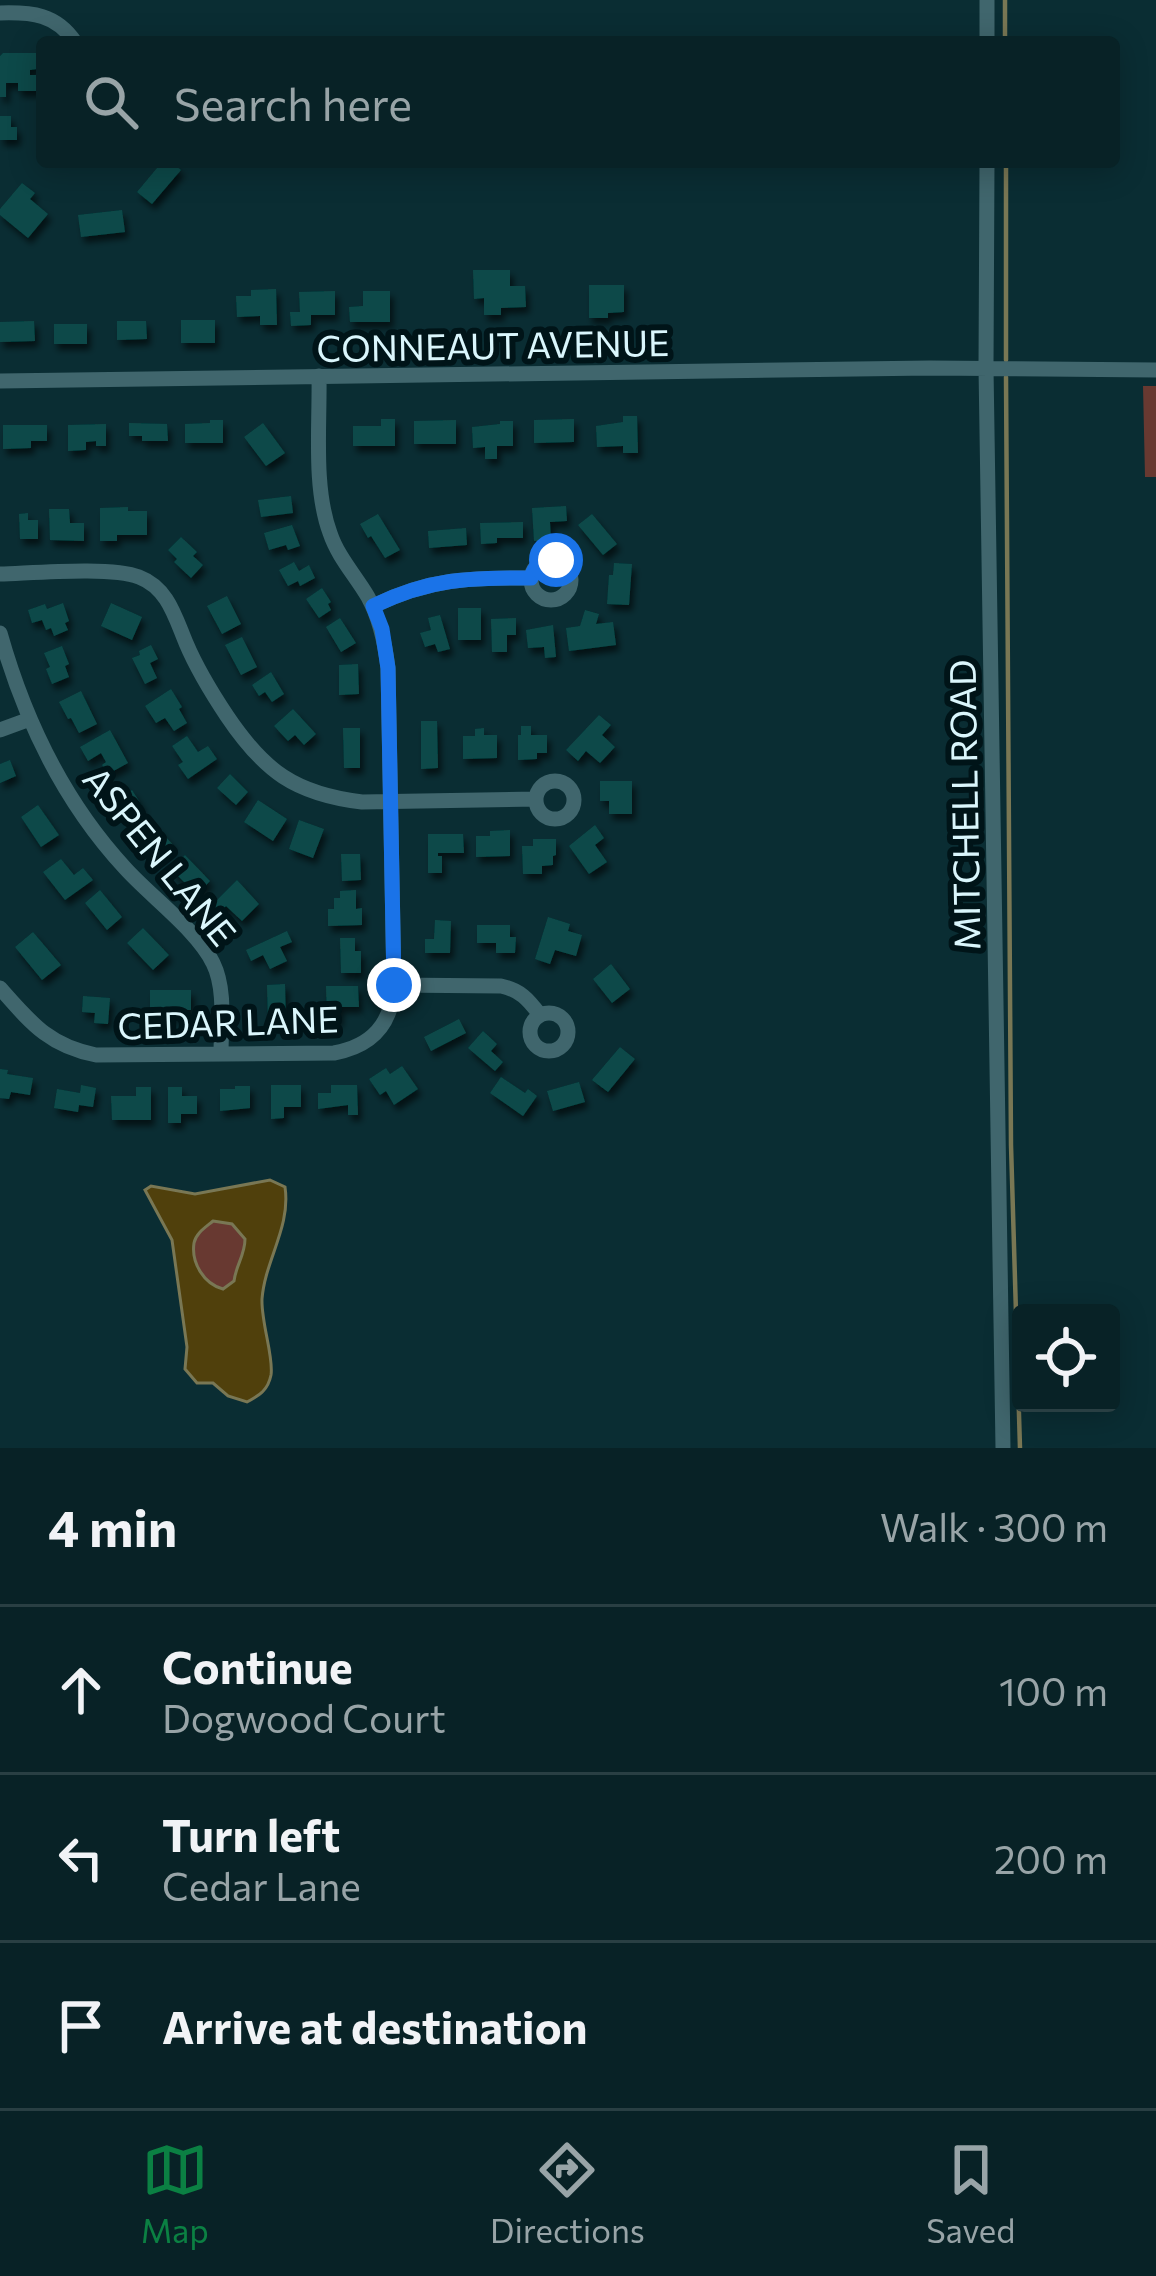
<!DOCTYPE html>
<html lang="en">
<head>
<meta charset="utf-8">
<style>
	:root { --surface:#082226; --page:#162f32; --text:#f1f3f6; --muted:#98a4a7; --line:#293f43; --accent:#0b8043 }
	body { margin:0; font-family:Commissioner,sans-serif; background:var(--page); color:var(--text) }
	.controls { position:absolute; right:36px; bottom:36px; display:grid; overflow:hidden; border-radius:12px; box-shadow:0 6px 30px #0003 }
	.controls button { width:108px; height:108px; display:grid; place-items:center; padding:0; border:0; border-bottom:3px solid var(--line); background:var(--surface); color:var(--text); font:60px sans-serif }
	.stop { position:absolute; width:36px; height:36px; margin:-27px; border:9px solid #1a73e8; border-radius:50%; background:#fff }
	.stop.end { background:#1a73e8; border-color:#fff; box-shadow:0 3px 12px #0008 }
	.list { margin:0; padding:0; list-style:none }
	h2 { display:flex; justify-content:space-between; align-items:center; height:156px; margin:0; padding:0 48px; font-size:51px }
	h2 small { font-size:39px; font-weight:400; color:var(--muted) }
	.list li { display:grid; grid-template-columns:78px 1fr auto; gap:36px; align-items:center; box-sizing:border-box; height:168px; padding:0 48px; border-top:3px solid var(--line) }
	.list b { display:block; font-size:45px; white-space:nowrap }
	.list p { margin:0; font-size:39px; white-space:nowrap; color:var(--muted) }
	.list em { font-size:39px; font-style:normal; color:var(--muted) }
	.icon { flex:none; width:66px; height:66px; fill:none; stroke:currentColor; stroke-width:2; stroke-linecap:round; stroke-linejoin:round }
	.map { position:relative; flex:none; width:1156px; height:1448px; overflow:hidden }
	.search { position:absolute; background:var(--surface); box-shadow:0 6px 30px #0003; left:36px; right:36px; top:36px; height:132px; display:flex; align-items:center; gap:30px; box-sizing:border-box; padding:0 42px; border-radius:12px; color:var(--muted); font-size:45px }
	.sheet { height:660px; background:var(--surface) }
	nav { display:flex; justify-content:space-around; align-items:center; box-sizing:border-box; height:168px; border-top:3px solid var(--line); background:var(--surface); font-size:33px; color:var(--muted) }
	nav a { display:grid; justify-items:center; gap:6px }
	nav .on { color:var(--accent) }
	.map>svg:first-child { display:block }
</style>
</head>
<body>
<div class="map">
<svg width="1156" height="1448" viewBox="0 0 1156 1448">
	<defs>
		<filter id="shadow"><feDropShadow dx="3.5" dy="6" stdDeviation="3" flood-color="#0009"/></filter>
	</defs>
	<rect width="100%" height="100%" fill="#0a2d33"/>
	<path fill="#683931" d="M1143 386H1156V477H1145Z
		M213 1221 232 1224 245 1238C245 1255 236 1265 234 1282L223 1289C204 1284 191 1263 194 1243 196 1233 206 1227 213 1221Z"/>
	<path fill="#50400c" stroke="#797754" stroke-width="3" fill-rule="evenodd" d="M270 1180 285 1187C291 1227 265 1260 262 1299 261 1322 274 1358 271 1375 268 1390 260 1395 247 1402L228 1396 213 1383H197L185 1369 187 1347 172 1240 145 1190 151 1186 195 1194ZM213 1221 232 1224 245 1239C245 1255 236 1265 234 1281L223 1289C204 1284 191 1263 194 1243 196 1233 206 1227 213 1221Z"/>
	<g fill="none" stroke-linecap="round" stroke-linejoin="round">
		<path stroke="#797754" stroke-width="4.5" d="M1005 0V42
			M1006 162V360
			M1006 377 1011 1145 1020 1448"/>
	</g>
	<path fill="#0a4a48" filter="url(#shadow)" d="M3 53H37V69L30 70V75H39V91H18V83H6V97H0V56Z
		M0 116H11V127H17V140H0Z
		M162 162H171L181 170 152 204 137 192Z
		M22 183 35 193 30 199 48 214 28 238 0 215V209Z
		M122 210 125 232 81 237 78 215Z
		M473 270H510V286H525L526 307 501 308V315H484V298L474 299Z
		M589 285H624V312L608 313V318H589Z
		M276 289 277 325H260V316L237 317 236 296H251V290Z
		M335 291V315H311V325L291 326 290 312H300L299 292Z
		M363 291H390V322H350L349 307 363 306Z
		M181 320H215V343H181Z
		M34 321 35 341 0 342V322Z
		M117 321H146L147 339 117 340Z
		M54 324H87V344H54Z
		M623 416H637L638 453H623V446L597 447 596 426 623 422Z
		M381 419H395V446H353V426H381Z
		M574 419V442L534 443V420Z
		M210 420H223V443H185V424L210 423Z
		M456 420V444H414V421Z
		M500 421H513V446H497V459H485V447L473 448 472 427 500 424Z
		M129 423 167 424 168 441H142V436H129Z
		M263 423 285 453 266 466 244 437Z
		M106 424V446H96V441L86 442V450L68 451V425Z
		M3 425H47V441H31V448L3 449Z
		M291 496 293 513 261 517 258 500Z
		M566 506 567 521 550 522 551 540 534 541 532 508Z
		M128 507V511H147V535H117V541H100V508Z
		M49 509H69L70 523H84V541L50 540Z
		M28 513V520H38V539H20L19 514Z
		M378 514 400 550 385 558 371 536 368 538 360 524Z
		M592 514 617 544 603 555 578 525Z
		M523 522V538H497V543L481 544 480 523Z
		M292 525 300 546 288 550 286 545 269 550 264 533Z
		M466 528 467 545 429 548 428 531Z
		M181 537 197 552 193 556 203 565 191 578 174 562 177 559 168 550Z
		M294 562 299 571 309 565 315 578 300 586 298 581 288 586 279 570Z
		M614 563 632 564 629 605 607 604 609 575H613Z
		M322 588 331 602 328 604 331 610 319 618 306 599Z
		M227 596 241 624 222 634 207 606Z
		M63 603 69 621 65 623 68 630 54 636 51 628 46 630 42 620 32 623 28 610 45 604 47 609Z
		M111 603 142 617 132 640 101 626Z
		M458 608H481V640H458Z
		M585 610 599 614 596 624 613 622 616 645 569 651 566 628 580 626Z
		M440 615 450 649 438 652 435 644 425 647 420 633 431 630 428 618Z
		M340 618 356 643 341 652 326 627Z
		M516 618V635H507V652H492L491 619Z
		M553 625 556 657 545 658 544 647 528 648 526 630Z
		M242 637 257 667 241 675 225 645Z
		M151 645 158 659 150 663 157 678 145 684 132 658 140 655 139 651Z
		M62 646 69 664 65 666 69 677 52 684 46 669 50 667 44 653Z
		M358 664 359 694 339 695V665Z
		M271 672 284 694 272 702 265 692 259 696 252 685Z
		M171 689 182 707 179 709 187 723 174 731 165 718 156 723 145 706Z
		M81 691 97 724 79 733 71 718 68 719 59 702Z
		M293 709 316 734 304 745 295 735 288 741 274 726Z
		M599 715 611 725 602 735 615 747 600 763 586 751 578 761 566 750Z
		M421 721H437L438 768 421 769Z
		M521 726H531V735H547V753H537V759L518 760V735H521Z
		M343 728H360V768H344Z
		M484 728V735H497V758L463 759V736H475V729Z
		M110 730 128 763 108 774 102 765 106 762 101 753 88 761 80 747Z
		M187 736 198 752 208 746 217 759 188 779 178 765 183 762 172 746Z
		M10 760 16 776 0 783V764Z
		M230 774 248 792 236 805 217 788Z
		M600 781H632V814H609V801H600Z
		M122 782 129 792 132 790 144 809 130 818 123 807 119 810 107 792Z
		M258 800 287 819 273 841 244 822Z
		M38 805 59 835 41 847 21 817Z
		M150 820 174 846 161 858 137 832Z
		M299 820 324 829 313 858 289 849Z
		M595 825 604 838 595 845 607 862 589 874 569 846Z
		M510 830V856L476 857V836H490V831Z
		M428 834H463L464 853H438V856H442V873H428Z
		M533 839H556V855L553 856V865L542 866V874H523L522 846H533Z
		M341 854H360L361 880 342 881Z
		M185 855 210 881 197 895 171 869Z
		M61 859 74 875 83 868 93 880 65 900 43 872Z
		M237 880 259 904 242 921 226 906 219 914 211 906Z
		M100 890 122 917 107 930 85 903Z
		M356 890V909L362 908V925L328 926V909H334V898H340V891Z
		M548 917 570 924 568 931 582 935 576 956 555 950 550 964 535 959Z
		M435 920 451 921 450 953H425V939H434Z
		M477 925H510V937H516L515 953H496V943H477Z
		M143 928 169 955 153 970 127 943Z
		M287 931 292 942 280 947 287 961 270 969 263 955 251 961 246 950Z
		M33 932 61 965 42 980 15 947Z
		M340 938H355V951H361V973H341Z
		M611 964 630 989 612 1003 593 979Z
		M285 984 286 1023 268 1024 267 985Z
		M326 986H358L359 1007H340V1021H327Z
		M150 990H191V1010H175V1018L157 1019V1010H150Z
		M83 996 110 998 108 1024 94 1023 95 1013 82 1012Z
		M459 1019 466 1033 431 1051 424 1037Z
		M483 1031 497 1044 491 1051 503 1062 495 1071 468 1048Z
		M620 1047 635 1059 608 1092 592 1080Z
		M402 1066 418 1089 394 1105 386 1091 380 1095 369 1079 386 1068 390 1074Z
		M0 1069 8 1070 7 1074 33 1078 30 1095 11 1092 9 1099 0 1098Z
		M501 1077 525 1093 528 1089 537 1096 523 1116 490 1093Z
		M579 1082 585 1102 553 1111 547 1091Z
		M81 1085 96 1088 93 1107 79 1105 78 1112 54 1108 57 1089 80 1093Z
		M271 1085H301V1107H284V1118L271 1119Z
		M331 1085H357L358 1115H348V1105L318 1109V1093H331Z
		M235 1086H250V1108L220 1111V1089H235Z
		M136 1087H151V1120H112L111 1096H136Z
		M168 1087H182V1096H197V1114H181V1123H168Z"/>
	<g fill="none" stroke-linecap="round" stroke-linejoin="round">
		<path stroke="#40666d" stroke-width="15" d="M0 13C32 12 56 14 75 42
			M987 42V0
			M987 162 986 368 1003 1448
			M0 381 930 368 1156 370
			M531 580a20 20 0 1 1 40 0a20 20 0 1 1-40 0Z
			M0 574C33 573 112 566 139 577 168 588 175 617 186 643 197 669 211 692 227 716 264 771 295 794 362 802L536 799
			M373 606C431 578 468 578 531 578
			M0 633C24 718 64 802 125 868 150 896 198 931 213 963 226 989 221 1025 221 1054
			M0 730 30 719
			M536 800a19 19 0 1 1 38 0a19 19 0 1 1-38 0Z
			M394 985 501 986C520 990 528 999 540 1015
			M0 988C31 1023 49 1046 96 1055L334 1053C372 1046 392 1024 394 985L388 668C385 643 380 619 368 597 355 575 338 557 330 533 313 487 320 425 319 376
			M530 1032a19 19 0 1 1 38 0a19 19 0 1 1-38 0Z"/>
	</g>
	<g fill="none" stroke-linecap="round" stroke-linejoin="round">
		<path stroke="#1a73e8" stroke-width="15" d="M394 985 388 668 382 629 373 606C431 578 468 578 531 578 534 565 542 560 556 560"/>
	</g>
	<g text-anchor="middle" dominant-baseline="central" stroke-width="12" stroke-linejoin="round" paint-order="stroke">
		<g font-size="36" fill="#daf6fc" stroke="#001418">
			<text transform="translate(493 344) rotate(-1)">CONNEAUT AVENUE</text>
			<text transform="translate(963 805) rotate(-91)">MITCHELL ROAD</text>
			<text transform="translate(161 855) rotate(51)">ASPEN LANE</text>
			<text transform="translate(228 1021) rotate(-2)">CEDAR LANE</text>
		</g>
	</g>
</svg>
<div class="controls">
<button><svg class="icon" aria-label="locate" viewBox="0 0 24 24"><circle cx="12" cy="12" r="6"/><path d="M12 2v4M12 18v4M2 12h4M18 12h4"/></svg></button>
</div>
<div class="stop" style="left:556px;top:560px"></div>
<div class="stop end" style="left:394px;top:985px"></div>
<div class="search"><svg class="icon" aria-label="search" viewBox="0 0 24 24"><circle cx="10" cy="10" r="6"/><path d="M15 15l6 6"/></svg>Search here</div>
</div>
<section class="sheet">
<h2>4 min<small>Walk · 300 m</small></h2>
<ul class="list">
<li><svg class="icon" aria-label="ahead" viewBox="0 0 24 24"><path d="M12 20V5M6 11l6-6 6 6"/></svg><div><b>Continue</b><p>Dogwood Court</p></div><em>100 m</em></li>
<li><svg class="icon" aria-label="left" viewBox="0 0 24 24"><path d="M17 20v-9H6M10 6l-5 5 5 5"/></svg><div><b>Turn left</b><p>Cedar Lane</p></div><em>200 m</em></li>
<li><svg class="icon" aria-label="arrive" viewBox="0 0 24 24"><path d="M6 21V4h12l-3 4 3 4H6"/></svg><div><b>Arrive at destination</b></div></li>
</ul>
</section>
<nav>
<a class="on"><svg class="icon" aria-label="map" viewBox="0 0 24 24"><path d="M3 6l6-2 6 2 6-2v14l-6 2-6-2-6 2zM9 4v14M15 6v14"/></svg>Map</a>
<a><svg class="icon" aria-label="directions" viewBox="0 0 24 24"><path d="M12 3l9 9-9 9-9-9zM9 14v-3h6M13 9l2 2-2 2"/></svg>Directions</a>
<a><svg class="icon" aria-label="saved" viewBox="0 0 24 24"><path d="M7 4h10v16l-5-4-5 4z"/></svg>Saved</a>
</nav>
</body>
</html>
